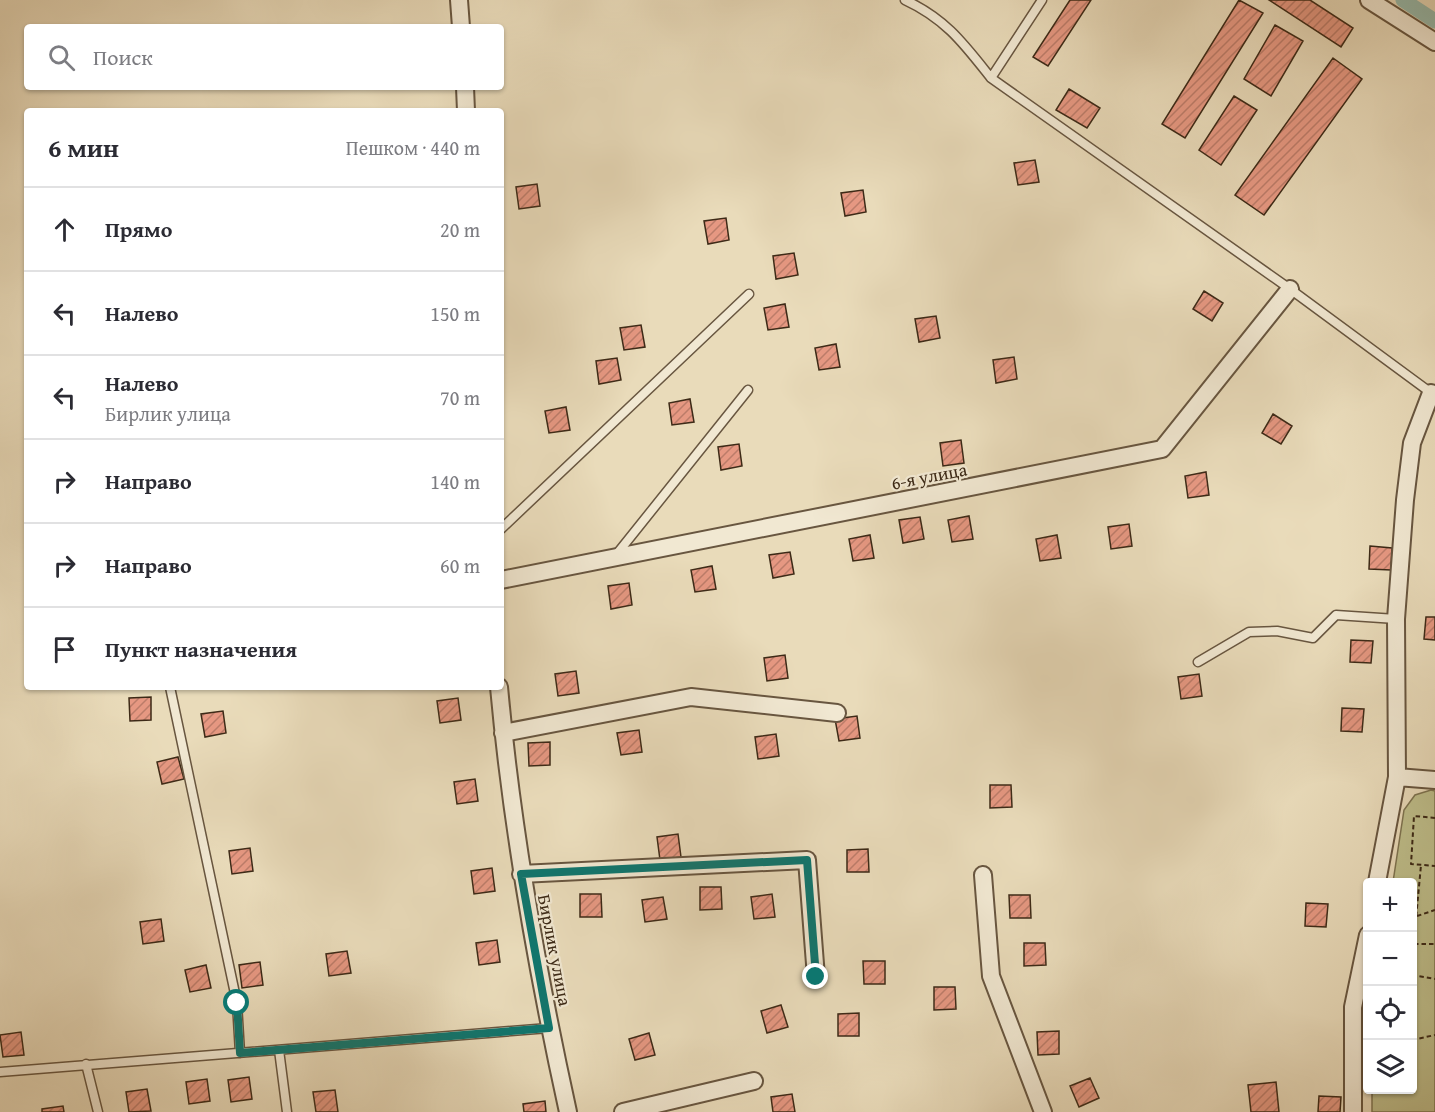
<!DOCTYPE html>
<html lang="ru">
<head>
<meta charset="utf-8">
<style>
	:root { --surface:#fff; --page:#f7f7f7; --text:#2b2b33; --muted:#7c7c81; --line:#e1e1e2 }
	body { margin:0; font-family:"Gentium Book Plus",serif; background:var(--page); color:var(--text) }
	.controls { position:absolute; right:18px; bottom:18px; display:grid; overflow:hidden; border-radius:6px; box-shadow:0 2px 4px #0004 }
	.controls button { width:54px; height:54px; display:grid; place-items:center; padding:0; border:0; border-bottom:2px solid var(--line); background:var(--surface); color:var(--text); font:30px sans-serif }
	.stop { position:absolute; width:18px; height:18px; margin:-14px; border:4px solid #0f766e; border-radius:50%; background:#fff }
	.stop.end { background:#0f766e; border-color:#fff; box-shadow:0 2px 6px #0008 }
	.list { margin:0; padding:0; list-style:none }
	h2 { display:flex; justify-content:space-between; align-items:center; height:78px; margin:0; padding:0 24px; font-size:26px }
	h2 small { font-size:20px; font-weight:400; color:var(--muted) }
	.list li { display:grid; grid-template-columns:39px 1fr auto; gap:18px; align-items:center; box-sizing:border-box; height:84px; padding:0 24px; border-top:2px solid var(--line) }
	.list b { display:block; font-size:22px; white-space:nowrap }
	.list p { margin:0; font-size:20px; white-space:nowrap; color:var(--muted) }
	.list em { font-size:20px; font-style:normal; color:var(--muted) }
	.icon { flex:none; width:33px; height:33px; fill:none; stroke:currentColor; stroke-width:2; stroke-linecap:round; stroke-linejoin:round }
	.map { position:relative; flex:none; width:1435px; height:1112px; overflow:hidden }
	.search { position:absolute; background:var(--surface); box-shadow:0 2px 4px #0004; left:24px; top:24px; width:480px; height:66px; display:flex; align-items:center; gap:15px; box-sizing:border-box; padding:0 21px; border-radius:6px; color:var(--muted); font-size:22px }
	.panel { position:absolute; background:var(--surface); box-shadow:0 2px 4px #0004; left:24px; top:108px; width:480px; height:582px; border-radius:6px }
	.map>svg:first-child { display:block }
</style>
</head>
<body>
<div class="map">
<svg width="1435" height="1112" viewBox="0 0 1435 1112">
	<defs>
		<pattern id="building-hatch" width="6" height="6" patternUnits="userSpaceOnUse" patternTransform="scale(1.5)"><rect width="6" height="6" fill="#e69882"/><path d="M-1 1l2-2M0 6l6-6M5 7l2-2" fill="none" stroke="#bc7c69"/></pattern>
	</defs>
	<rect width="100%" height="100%" fill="#e9dbba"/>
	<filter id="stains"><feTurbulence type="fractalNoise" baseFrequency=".00333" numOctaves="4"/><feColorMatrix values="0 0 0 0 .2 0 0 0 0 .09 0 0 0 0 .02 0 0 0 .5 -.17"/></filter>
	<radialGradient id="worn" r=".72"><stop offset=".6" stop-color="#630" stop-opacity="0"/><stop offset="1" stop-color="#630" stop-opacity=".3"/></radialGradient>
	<path fill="#bebe8b" stroke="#7e7451" stroke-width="1.5" d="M1431 790 1435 791V1112H1372V1090H1412V882H1393L1404 810 1415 795Z"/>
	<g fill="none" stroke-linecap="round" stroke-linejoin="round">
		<path stroke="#97bbad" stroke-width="15" d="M1403 0 1435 21"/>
	</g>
	<path fill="url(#building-hatch)" stroke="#3d2a17" stroke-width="1.5" d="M1070 0H1091L1048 66 1033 57Z
		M1239 0 1263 13 1185 138 1162 124Z
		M1269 0H1310L1353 28 1341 47Z
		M1275 25 1303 41 1271 96 1244 79Z
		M1333 58 1362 79 1264 215 1235 195Z
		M1069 89 1100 108 1087 128 1056 110Z
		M1234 96 1257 110 1221 165 1199 150Z
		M1035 160 1039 182 1018 185 1014 163Z
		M537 184 540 206 519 209 516 187Z
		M863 190 866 212 845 216 841 193Z
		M726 218 729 240 708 244 704 221Z
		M794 253 798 275 776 279 773 256Z
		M1204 291 1223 303 1212 321 1193 309Z
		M785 304 789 327 768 330 764 308Z
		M936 316 940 338 919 342 915 319Z
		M641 325 645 347 624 350 620 328Z
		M836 344 840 367 819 370 815 348Z
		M1014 357 1017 379 996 383 993 360Z
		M617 358 621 380 599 384 596 361Z
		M690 399 694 422 672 425 669 403Z
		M566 407 570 430 549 433 545 411Z
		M1273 414 1292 426 1281 444 1262 433Z
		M961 440 964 463 943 466 940 443Z
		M739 444 742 466 721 470 718 447Z
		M1206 472 1209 495 1188 498 1185 476Z
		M969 516 973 539 952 542 948 520Z
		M920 517 924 539 903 543 899 520Z
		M1129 524 1132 546 1111 549 1108 527Z
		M870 535 874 558 853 561 849 539Z
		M1057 535 1061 558 1040 561 1036 539Z
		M1370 546 1392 548 1391 570 1369 569Z
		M790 552 794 574 773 578 769 555Z
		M712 566 716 589 695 592 691 570Z
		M629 583 632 605 611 609 608 586Z
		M1426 617H1435V640L1424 639Z
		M1351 640 1373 641 1371 663 1350 662Z
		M785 655 788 678 767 681 764 658Z
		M576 671 579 693 558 696 555 674Z
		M1199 674 1202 696 1181 699 1178 677Z
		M151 697V720L130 721 129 698Z
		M458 698 461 720 440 723 437 701Z
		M1342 708 1364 709 1362 732 1341 731Z
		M223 711 226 733 205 737 201 714Z
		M857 716 860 738 839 741 835 719Z
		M639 730 642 752 621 755 617 733Z
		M776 734 779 756 758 759 755 737Z
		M550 742V765L529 766 528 743Z
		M178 757 184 779 162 784 157 762Z
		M475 779 478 801 457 804 454 782Z
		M990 785H1011L1012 807 990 808Z
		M678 834 681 857 660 860 657 837Z
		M250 848 253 871 232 874 229 851Z
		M868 849 869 872H847V850Z
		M492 868 495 891 474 894 471 871Z
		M700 887H721L722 909 700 910Z
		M580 894H601L602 917H580Z
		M772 894 775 917 754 919 751 897Z
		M1009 895H1030L1031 918H1010Z
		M663 897 667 919 645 922 642 900Z
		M1306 903 1328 904 1326 927 1305 926Z
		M161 919 164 941 143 944 140 922Z
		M497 940 500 962 479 965 476 943Z
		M1024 943H1045L1046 965 1024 966Z
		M347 951 351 973 329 976 326 954Z
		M863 961H885V984H864Z
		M260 962 263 985 242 988 239 965Z
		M206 965 211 988 190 992 185 970Z
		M934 987H955L956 1009 934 1010Z
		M781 1005 788 1027 767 1033 761 1011Z
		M859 1013V1036H838V1014Z
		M1059 1031V1054L1038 1055 1037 1032Z
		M21 1032 24 1055 3 1057 0 1035Z
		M649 1033 655 1055 635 1060 629 1039Z
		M249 1077 252 1099 231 1102 228 1080Z
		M1090 1078 1099 1098 1079 1107 1070 1086Z
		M207 1079 210 1101 189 1104 186 1082Z
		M1276 1082 1279 1112H1251L1248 1085Z
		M147 1089 151 1111 129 1112 126 1092Z
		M335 1090 338 1112H316L313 1092Z
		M792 1094 795 1112H773L771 1097Z
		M1319 1096 1341 1097 1340 1112H1318Z
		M545 1101 546 1112H524L523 1104Z
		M63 1106 64 1112H42V1109Z"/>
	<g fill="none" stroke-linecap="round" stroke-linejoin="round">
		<g stroke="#685640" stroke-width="11">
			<path id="service" d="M905 0C946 19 964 44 991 78L1290 289 1434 395
				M991 78 1042 0
				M501 529 749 294
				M616 555 748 390
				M1198 662 1249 632 1277 631 1313 638 1336 615 1396 619
				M170 687 237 1003 240 1053
				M279 1050 287 1112
				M86 1064 98 1112
				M0 1072 549 1028"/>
		</g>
		<g stroke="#685640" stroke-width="20">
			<path id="minor" d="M459 0 461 27
				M1369 0 1435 42
				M465 87 466 111
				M501 580 1162 449 1290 289
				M499 687C512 830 537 971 568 1112
				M503 733 691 697 837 713
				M1397 777 1435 780
				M521 874 807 860 816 977
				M983 875 991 976 1043 1112
				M1377 882 1397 777 1396 619 1405 500 1412 443 1431 393
				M623 1112 754 1081
				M1353 1112V1007L1368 935"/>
		</g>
		<path stroke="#3d2a17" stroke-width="2" stroke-dasharray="4.5 3" stroke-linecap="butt" d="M1435 818 1414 816 1411 864 1435 866
			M1417 916 1435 910
			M1414 944H1435
			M1412 961 1421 865
			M1412 975 1435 979
			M1412 1040 1435 1035"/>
		<use href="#service" stroke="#f1e8d2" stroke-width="8"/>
		<use href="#minor" stroke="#f1e8d2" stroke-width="16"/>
	</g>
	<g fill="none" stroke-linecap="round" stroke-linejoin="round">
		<path stroke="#0f766e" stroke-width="8" d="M237 1003 240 1053 549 1028 521 874 807 860 816 977"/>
	</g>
	<g text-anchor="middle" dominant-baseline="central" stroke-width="4.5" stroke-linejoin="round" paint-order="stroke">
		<g font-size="18" fill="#3d2a17" stroke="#f1e8d2">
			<text transform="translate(929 476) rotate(-11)">6-я улица</text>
			<text transform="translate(555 950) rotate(79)">Бирлик улица</text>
		</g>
	</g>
	<rect width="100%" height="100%" filter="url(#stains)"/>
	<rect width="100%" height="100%" fill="url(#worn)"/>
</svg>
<div class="controls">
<button>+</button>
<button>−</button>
<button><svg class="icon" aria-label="locate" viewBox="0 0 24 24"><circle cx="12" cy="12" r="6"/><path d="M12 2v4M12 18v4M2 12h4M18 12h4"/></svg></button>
<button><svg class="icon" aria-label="layers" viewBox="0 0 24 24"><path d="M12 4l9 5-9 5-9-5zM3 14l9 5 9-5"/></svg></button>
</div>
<div class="stop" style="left:237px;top:1003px"></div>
<div class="stop end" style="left:816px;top:977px"></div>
<div class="search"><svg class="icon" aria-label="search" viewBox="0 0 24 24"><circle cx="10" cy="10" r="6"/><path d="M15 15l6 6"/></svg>Поиск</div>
<section class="panel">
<h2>6 мин<small>Пешком · 440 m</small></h2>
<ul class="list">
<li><svg class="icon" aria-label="ahead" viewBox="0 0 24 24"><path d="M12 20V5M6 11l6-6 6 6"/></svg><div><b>Прямо</b></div><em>20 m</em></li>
<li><svg class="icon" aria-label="left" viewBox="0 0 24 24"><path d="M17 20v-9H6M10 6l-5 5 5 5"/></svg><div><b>Налево</b></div><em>150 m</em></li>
<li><svg class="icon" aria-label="left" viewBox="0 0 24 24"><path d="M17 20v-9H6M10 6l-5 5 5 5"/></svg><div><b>Налево</b><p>Бирлик улица</p></div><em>70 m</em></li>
<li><svg class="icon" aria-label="right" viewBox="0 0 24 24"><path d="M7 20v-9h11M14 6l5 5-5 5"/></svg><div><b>Направо</b></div><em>140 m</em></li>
<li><svg class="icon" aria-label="right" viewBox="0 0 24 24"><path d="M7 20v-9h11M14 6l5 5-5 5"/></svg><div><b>Направо</b></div><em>60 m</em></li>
<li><svg class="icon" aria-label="arrive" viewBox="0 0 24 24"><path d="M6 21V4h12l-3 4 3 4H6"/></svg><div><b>Пункт назначения</b></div></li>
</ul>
</section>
</div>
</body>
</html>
